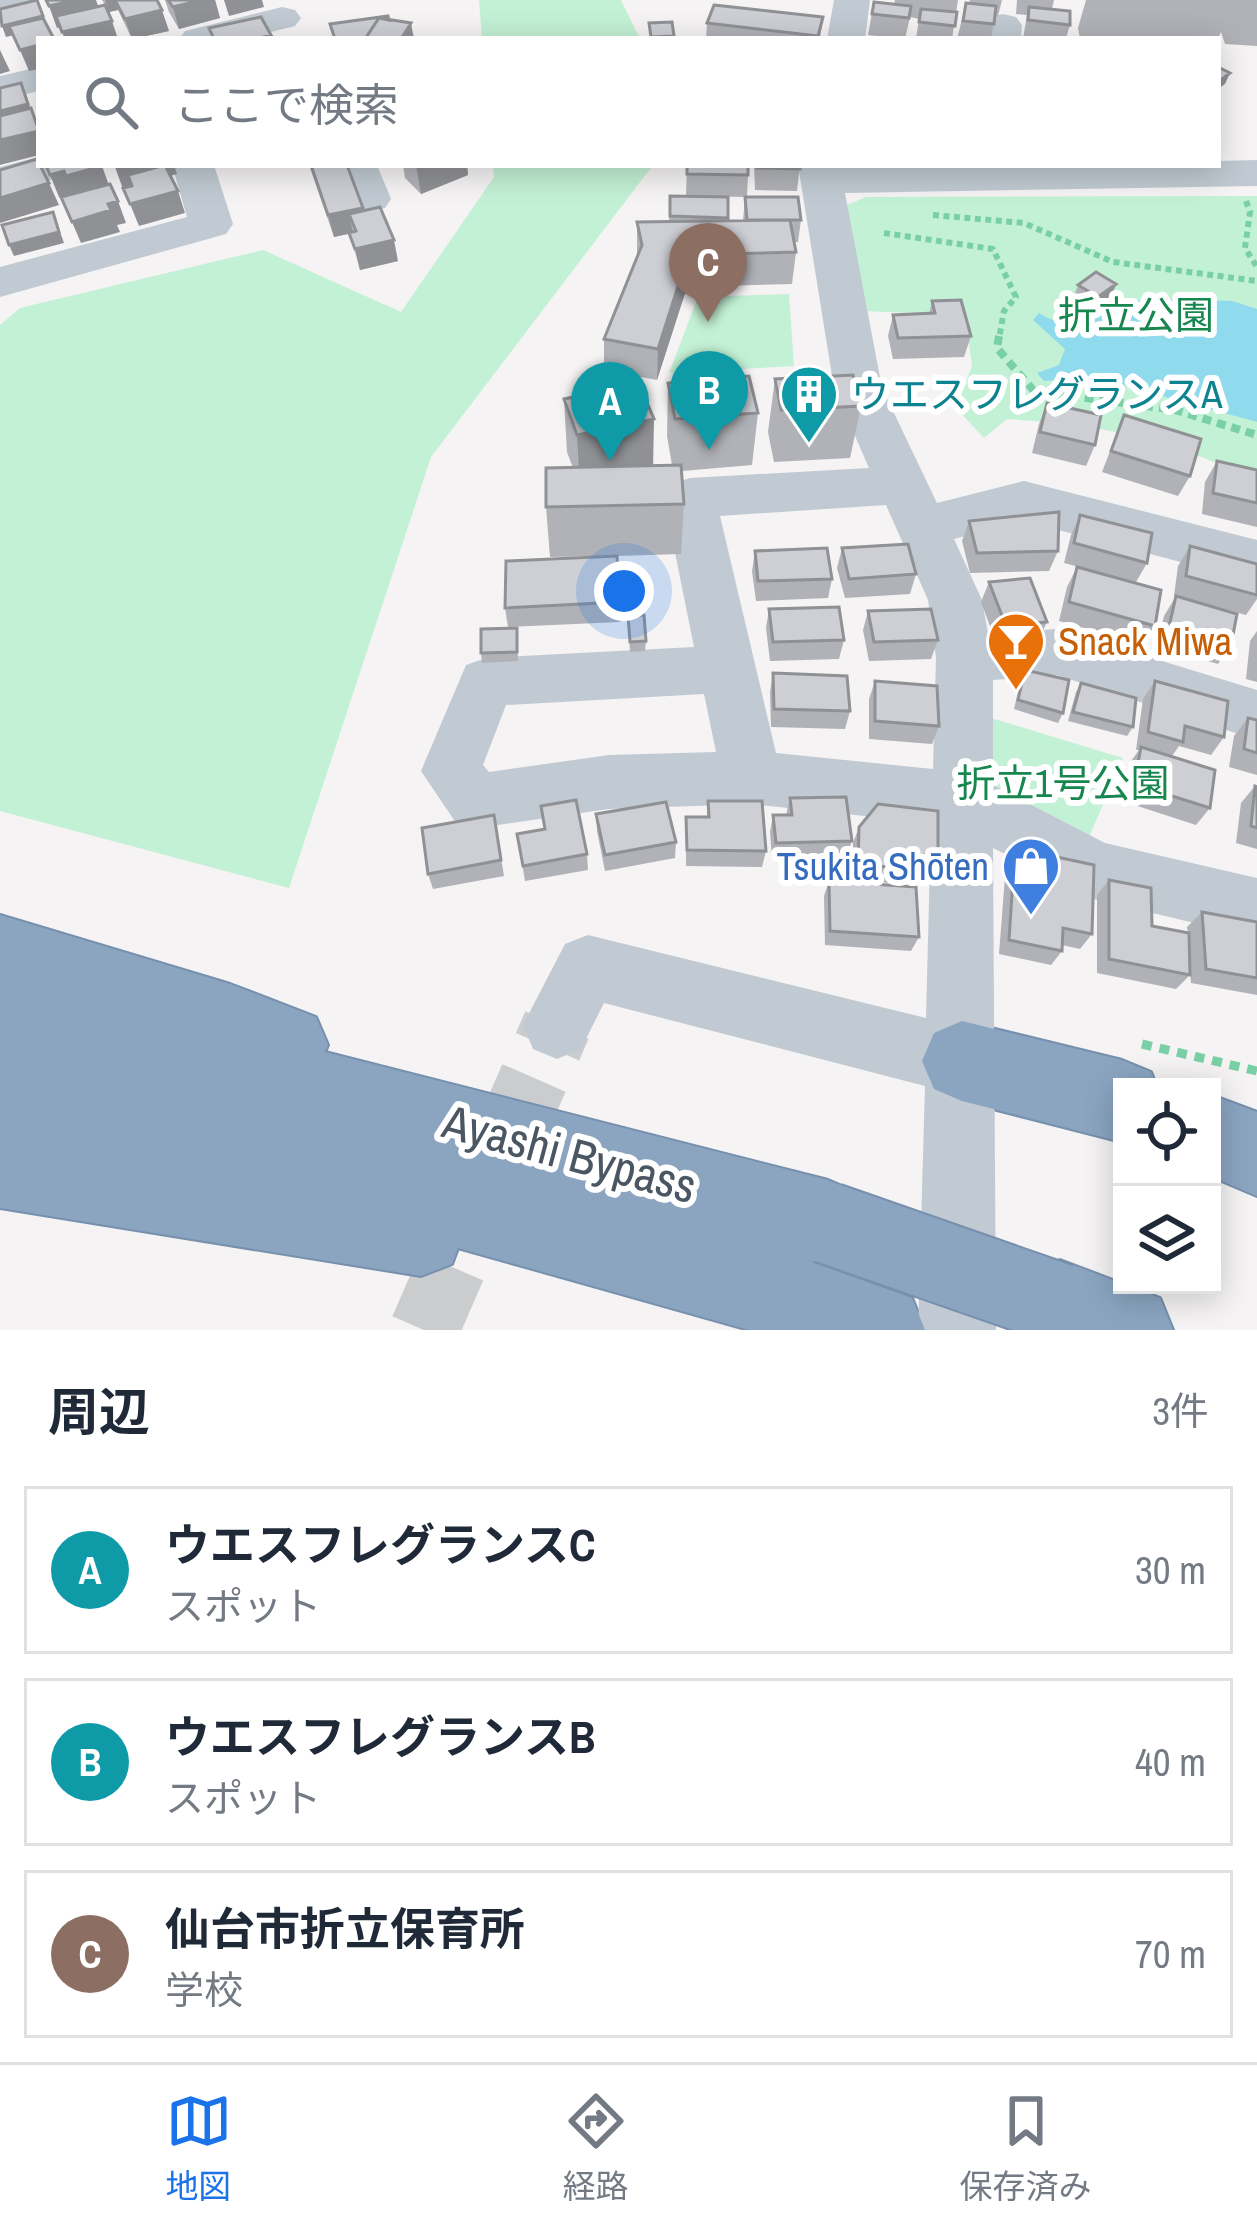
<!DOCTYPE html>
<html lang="ja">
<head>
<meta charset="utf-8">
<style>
	:root { --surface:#fff; --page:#f2f2f3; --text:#1f2937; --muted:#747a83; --line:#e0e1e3; --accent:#1a73e8 }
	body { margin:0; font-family:"Archivo Narrow","Noto Sans JP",sans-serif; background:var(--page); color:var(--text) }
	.controls { position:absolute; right:36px; bottom:36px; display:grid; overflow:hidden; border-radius:0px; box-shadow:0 6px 30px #0003 }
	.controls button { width:108px; height:108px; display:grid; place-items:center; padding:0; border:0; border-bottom:3px solid var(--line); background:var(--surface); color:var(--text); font:60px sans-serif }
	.you { position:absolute; left:624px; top:591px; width:42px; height:42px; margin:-30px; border:9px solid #fff; border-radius:50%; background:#1a73e8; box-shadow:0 0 0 18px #1a73e833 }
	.badge { display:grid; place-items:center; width:78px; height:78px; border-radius:50%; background:var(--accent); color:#fff; font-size:39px; font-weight:700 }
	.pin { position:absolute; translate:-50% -99px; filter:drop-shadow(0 3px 6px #0008) }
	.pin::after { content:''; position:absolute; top:63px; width:42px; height:36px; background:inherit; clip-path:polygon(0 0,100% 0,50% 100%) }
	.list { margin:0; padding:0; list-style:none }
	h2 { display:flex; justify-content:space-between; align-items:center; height:156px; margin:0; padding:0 48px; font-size:51px }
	h2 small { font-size:39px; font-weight:400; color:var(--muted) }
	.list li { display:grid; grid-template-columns:78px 1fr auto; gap:36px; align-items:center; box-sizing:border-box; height:168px; margin:0 24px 24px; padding:0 24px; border:3px solid var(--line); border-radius:0px }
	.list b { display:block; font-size:45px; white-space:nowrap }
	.list p { margin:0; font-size:39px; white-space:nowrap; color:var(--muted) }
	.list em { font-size:39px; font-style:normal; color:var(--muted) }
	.icon { flex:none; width:66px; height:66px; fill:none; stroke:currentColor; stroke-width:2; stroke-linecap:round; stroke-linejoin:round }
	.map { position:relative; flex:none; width:1257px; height:1330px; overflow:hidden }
	.search { position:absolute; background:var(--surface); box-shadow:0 6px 30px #0003; left:36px; right:36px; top:36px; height:132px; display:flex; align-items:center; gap:30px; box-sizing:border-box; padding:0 42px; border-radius:0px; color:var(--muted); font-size:45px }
	.sheet { height:732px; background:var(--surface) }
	nav { display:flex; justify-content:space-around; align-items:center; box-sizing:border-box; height:168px; border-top:3px solid var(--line); background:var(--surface); font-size:33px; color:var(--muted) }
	nav a { display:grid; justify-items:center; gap:6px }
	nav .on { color:var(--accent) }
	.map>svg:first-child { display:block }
</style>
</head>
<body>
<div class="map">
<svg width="1257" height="1330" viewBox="0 0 1257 1330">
	<rect width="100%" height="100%" fill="#f5f3f3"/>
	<path fill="#c3f1d5" d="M479 0H621L640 39H482Z
		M493 165H653L431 457 289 888 0 811V325L20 308 263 250 401 312 494 177Z
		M1257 196V480L1168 443 1077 424 1007 419 984 438 956 408 972 366 965 315 863 311 840 208 866 197Z
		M789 294 794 366 669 373 698 297Z
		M991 718 1123 758 1086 844 995 796Z"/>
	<path fill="#90daee" d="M1161 299 1232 301 1257 309V422L1093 377 1044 381 1037 373 1059 365 1065 349 1033 320 1039 313C1064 330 1088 322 1108 302Z"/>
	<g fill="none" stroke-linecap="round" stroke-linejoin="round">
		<path stroke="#caccce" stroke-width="69" stroke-dasharray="69 34" stroke-linecap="butt" d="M424 1330 557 1025"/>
		<g stroke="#7690ad" stroke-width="4">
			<path id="highway" d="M0 915 230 984 316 1017 328 1045 325 1052 828 1180 858 1193 871 1223 858 1253 828 1266 806 1260 912 1298 925 1330H749L458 1248 452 1264 421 1276 0 1208Z
				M962 1021 1122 1060 1151 1072 1157 1087H1122V1142L962 1101 934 1089 922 1061 934 1033Z
				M1212 1095 1257 1112V1196L1212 1177Z
				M1060 1260 1160 1298 1173 1330H1026L1016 1304 1029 1273Z"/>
		</g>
		<path stroke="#7ad0a6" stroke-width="6" stroke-dasharray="6 4.5" stroke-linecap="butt" d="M1246 201 1250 212 1245 248 1257 267
			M933 215 1024 223 1113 262 1257 281
			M884 233 993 249 1016 297 1004 311 999 339"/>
		<path stroke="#7ad0a6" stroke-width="8" stroke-dasharray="9 6" stroke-linecap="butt" d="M999 336 997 348 1034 391 1175 410 1257 435"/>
		<path stroke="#7ad0a6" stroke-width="9" stroke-dasharray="10 8" stroke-linecap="butt" d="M1142 1044 1257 1071"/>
		<path fill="#c1cad2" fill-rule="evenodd" d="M0 0H37L32 8 0 16Z
			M834 0H870L865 39H827Z
			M282 7 295 10 301 18 295 26 243 39H179L185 31Z
			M1003 14 1016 17 1022 25 1021 39H983L990 17Z
			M39 67V91L0 100V76Z
			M39 157V165H79L73 174 0 193V167Z
			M1257 160V186L845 193 882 388 937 503 1024 481 1257 540V582L1024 521 954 539 982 600 988 633 1057 629 1257 690V740L1057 675 993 680V785L1105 843 1257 878V938L1094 899 993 848 996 1330H918L925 1086 604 1003 581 1049 557 1059 533 1049 523 1025 565 944 588 935 926 1018 931 823 751 804 609 809 476 828 454 820 421 771 466 665 486 658 694 647 664 498 672 484 690 478 869 468 834 388 798 165H1218V161ZM886 505 928 600 936 658 933 769 776 753 720 516ZM704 694 716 752 609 755 489 772 483 765 506 705Z
			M172 165H214L233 224 226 234 0 297V267L187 217Z
			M335 165H377L391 199 385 208 370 212 355 208Z"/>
		<use href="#highway" fill="#8ba5c1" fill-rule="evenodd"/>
		<g stroke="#7690ad" stroke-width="84" stroke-linecap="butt">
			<path id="highway-bridge" d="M828 1223 1060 1304"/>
		</g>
		<use href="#highway-bridge" stroke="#8ba5c1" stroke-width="80"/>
	</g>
	<path fill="#b0b2b7" d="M102 0H157L169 31 132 39 118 10 109 12Z
		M165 0H215L220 18 179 29 169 12Z
		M895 0H958L952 39H916L919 19 910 17 905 39 868 35 874 2 894 4Z
		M970 0H1002L998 16 995 15 991 39H957L966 3H969Z
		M1017 0H1054L1052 9 1070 25 1066 38 1072 39H1023L1027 15 1016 14Z
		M1086 0H1257V46L1225 44 1221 32 1218 39H1080L1078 28Z
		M823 17 820 39H706L707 23Z
		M672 22 673 39H650L649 23Z
		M309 165H347L363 211 398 261 360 270 350 233 334 237Z
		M403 165H467L468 175 421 194 405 178Z
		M687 165 748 175 747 197 695 196 728 197V221H743L745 197 801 220 798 242H794L796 252 792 284 687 287 657 380 604 370V339L637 256V222H669L670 196H686Z
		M754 165H800L797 191 755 190Z
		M1116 284 1112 295 1094 308 1074 296 1078 285Z
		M932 301 971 336 964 357 893 359 888 336 893 315 929 314Z
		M775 379 861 406 850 458 774 462 768 432Z
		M668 383 758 413 752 465 682 471 684 504 681 554 617 556 620 622 508 627 505 608 608 556 550 557 546 507 573 468 567 452 564 399 653 466 672 465 667 436Z
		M1047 403 1095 445 1086 466 1032 453 1039 424Z
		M1124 415 1190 476 1178 496 1102 472Z
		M1217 461 1257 470V527L1202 514 1205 482Z
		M1080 515 1147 563 1136 582 1064 563 1071 535Z
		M969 521 1058 551 1049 571 970 573 962 541Z
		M1190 546 1257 564V599L1246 615 1181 598 1231 645 1218 664 1157 646 1164 616 1176 596H1174L1178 566Z
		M842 548 916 574 910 594 845 598 837 568Z
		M755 551 832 579 828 598 756 601 752 571Z
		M1077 567 1155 626 1143 645 1059 621 1067 587Z
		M989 582 1047 622 1038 641 997 645 981 602Z
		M769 609 844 640 839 659 770 661 766 628Z
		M868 611 938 640 931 659 869 661 863 630Z
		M628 616 646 641 645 651 630 652Z
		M517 628 518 661 482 663 481 653Z
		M1257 631V682L1246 679 1250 641Z
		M1025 670 1063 713 1058 723 1014 709 1021 679Z
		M773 673 850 711 845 729 771 727 770 692Z
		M875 681 939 726 932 744 869 739V699Z
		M1155 681 1224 737 1211 755 1179 746 1172 756 1210 808 1196 825 1122 801 1129 764 1139 750H1136L1143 699Z
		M1081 683 1133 727 1127 736 1068 721 1076 692Z
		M1248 718 1257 720V775L1229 767 1234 736Z
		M1255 786 1257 787V849L1236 843 1241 803Z
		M790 798 852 841 846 857 772 859 770 832 773 815H786Z
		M708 801 766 851 762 867 686 866V817H707Z
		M541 806 587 854 588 870 525 881 517 834 544 829Z
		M596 814 676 842 675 858 605 871 597 831Z
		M494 815 504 876 433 889 428 874Z
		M859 827 938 857 931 872 905 869 898 884 852 879 853 843Z
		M1015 848 1092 934 1080 949 1062 945V951L1051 965 999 954 1006 864Z
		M1109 880 1152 926 1188 933 1187 927 1202 912 1257 922V995L1191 983 1190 968V975L1176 989 1097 973V895Z
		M829 881 919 937 911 951 825 945 824 896Z"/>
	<path fill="#909195" d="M76 0H96L102 17 57 28 49 6Z
		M105 0H115L118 10 109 12Z
		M202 0H215L220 18 179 29 173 7Z
		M224 0H262L264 7 229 16Z
		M162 10 169 31 132 39 125 19Z
		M43 16 47 27 6 37 2 26Z
		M112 21 118 39H65L62 32Z
		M411 23 414 39H401Z
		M39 45V69L29 71 20 50Z
		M0 50 10 71 0 74Z
		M1230 73 1225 84 1218 89V82Z
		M21 83 33 115 0 123V111Z
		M39 131V155L0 165V140Z
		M121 165H174L177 174 123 189 115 167Z
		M416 165H467L468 175 421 194Z
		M102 166 110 188 76 198 73 193 59 197 50 175 64 171Z
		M49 183 59 205 0 223V198Z
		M178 191 185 213 139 226 130 204Z
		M118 201 126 223 117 225 120 232 81 243 72 222 108 204Z
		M363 208 367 230 349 214 353 233 334 237 328 215Z
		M53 212 64 243 14 256 9 245Z
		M394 240 398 261 360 270 355 249Z
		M688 255 687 287 657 380 658 349Z
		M1116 284 1112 295 1094 308 1098 297Z
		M654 419 653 471 580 487 577 435Z"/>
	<path fill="#cdcfd5" stroke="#909195" stroke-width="3" d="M37 0 43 16 2 26 0 9Z
		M46 0H76L49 6Z
		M115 0H157L162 10 125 19Z
		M168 0H202L173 7Z
		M874 2 911 6 909 18 872 14Z
		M966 3 996 6 994 24 963 21Z
		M105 5 112 21 62 32 56 16Z
		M714 5 823 17 818 36 707 23Z
		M1029 7 1070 11V25L1028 20Z
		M921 9 957 12 955 26 919 22Z
		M388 16 389 20 379 18 365 39H335L330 24Z
		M261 17 271 35 256 39H214L209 28Z
		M43 18 54 39H39V45L20 50 9 26Z
		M379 18 411 23 401 39H365Z
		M672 22 674 36 651 37 649 23Z
		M1218 67 1230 73 1218 82Z
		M21 83 28 104 0 111V88Z
		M31 108 39 131 0 140V116Z
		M37 159 49 183 0 198V170Z
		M46 165H101L102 166 66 176 64 171 50 175Z
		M165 165 178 191 130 204 123 188 132 186 128 175Z
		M311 165H347L363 208 328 215Z
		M687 165H748V175L687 174Z
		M757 165H800V169L757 168Z
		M110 184 118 201 108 204 111 210 72 222 61 197Z
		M670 196 728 197V218L670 216Z
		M745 197H798L801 220H747Z
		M380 207 394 240 355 249 349 233 356 231 349 214Z
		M53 212 59 232 9 245 2 225Z
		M790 220 796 252 688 255 658 349 604 339 642 245 637 222Z
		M1096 272 1116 284 1098 297 1078 285Z
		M961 300 971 336 898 338 893 315 935 313 932 301Z
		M853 375 861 406 781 410 775 379Z
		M749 376 758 413 675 419 668 383Z
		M639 384 654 419 577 435 564 399Z
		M1047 403 1101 415 1095 445 1040 432Z
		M1124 415 1201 439 1190 476 1111 451Z
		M1217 461 1257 470V503L1213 493Z
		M681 465 684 504 546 507V468Z
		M1059 512 1058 551 977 553 969 521Z
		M1080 515 1152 533 1147 563 1074 543Z
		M908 544 916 574 849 579 842 548Z
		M1190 546 1257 564V595L1186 576Z
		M827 548 832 579 758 581 755 551Z
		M617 556 620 602 505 608 506 561Z
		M1077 567 1161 590 1155 626 1069 602Z
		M1030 578 1047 622 1006 626 989 582Z
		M1176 596 1237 614 1231 645 1169 627Z
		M839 607 844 640 773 642 769 609Z
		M931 609 938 640 874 642 868 611Z
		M644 615 646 641 630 642 628 616Z
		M517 628V652L481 653V629Z
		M1025 670 1069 680 1063 713 1018 700Z
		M773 673 847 676 850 711 774 709Z
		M875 681 937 686 939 726 875 721Z
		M1155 681 1228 701 1224 737 1185 726 1183 742 1148 732Z
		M1081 683 1136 698 1133 727 1073 712Z
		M1248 718 1257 720V753L1244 749Z
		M1141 747 1215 770 1210 808 1134 784Z
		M1255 786 1257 787V828L1251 826Z
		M846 797 852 841 776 843 773 815H792L790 798Z
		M576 800 587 854 523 866 517 834 545 829 541 806Z
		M708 801H762L766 851 687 850 686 817H709Z
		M666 802 676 842 605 855 596 814Z
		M878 804 938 811V857L905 852V869L858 864 859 827Z
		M494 815 501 860 428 874 422 828Z
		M1015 848 1094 865 1092 934 1063 928 1062 951 1009 940Z
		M1109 880 1151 888 1152 926 1189 933 1190 975 1109 959Z
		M829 881 916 887 919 937 830 931Z
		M1202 912 1257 922V978L1206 969Z"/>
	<defs>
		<g id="building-pin" transform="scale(3)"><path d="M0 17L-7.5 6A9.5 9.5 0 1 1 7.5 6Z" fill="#0f9aa8" stroke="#fff"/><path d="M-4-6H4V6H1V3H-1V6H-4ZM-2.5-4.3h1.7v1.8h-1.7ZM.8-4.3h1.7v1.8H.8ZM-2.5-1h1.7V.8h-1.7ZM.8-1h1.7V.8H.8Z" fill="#fff"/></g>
		<g id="bar-pin" transform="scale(3)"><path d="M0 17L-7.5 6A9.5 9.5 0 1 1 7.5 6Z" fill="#e8710a" stroke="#fff"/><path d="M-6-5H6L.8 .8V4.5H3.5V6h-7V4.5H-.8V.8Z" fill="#fff"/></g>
		<g id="shop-pin" transform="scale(3)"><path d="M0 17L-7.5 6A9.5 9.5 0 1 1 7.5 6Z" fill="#3f7fe0" stroke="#fff"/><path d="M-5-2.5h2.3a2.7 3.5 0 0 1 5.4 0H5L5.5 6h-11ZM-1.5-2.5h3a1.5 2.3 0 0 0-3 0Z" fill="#fff"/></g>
	</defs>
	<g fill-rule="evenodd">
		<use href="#building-pin" x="809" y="394"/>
		<use href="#bar-pin" x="1016" y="641"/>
		<use href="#shop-pin" x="1031" y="866"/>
	</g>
	<g text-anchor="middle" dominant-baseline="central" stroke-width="12" stroke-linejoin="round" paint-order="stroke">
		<g font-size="39" fill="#17864f" stroke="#fff">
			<text x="1136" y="315">折立公園</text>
			<text x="1063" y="783">折立1号公園</text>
		</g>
		<g font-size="39" fill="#0d838f" stroke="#fff" text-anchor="start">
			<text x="851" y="394">ウエスフレグランスA</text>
		</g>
		<g font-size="39" fill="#c56008" stroke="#fff" text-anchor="start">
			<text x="1058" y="641">Snack Miwa</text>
		</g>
		<g font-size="39" fill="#366cbe" stroke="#fff" text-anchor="end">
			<text x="989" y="866">Tsukita Shōten</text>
		</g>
		<g font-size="48" fill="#4a5661" stroke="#fff">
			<text transform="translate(570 1153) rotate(15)">Ayashi Bypass</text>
		</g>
	</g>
</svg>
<div class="controls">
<button><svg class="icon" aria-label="locate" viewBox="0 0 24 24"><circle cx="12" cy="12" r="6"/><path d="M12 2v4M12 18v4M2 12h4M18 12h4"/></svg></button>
<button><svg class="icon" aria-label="layers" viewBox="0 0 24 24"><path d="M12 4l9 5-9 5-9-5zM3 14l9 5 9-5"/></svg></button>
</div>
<div class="you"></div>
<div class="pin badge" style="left:610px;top:461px;background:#0f9aa8">A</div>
<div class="pin badge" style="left:709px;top:450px;background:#0f9aa8">B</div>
<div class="pin badge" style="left:708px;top:322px;background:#8d6e63">C</div>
<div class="search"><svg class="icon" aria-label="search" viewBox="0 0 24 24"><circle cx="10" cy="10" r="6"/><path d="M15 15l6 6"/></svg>ここで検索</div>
</div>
<section class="sheet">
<h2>周辺<small>3件</small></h2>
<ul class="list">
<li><span class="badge" style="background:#0f9aa8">A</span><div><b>ウエスフレグランスC</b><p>スポット</p></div><em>30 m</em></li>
<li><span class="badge" style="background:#0f9aa8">B</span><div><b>ウエスフレグランスB</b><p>スポット</p></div><em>40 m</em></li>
<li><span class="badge" style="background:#8d6e63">C</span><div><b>仙台市折立保育所</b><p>学校</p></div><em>70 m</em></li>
</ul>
</section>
<nav>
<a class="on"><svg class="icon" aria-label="map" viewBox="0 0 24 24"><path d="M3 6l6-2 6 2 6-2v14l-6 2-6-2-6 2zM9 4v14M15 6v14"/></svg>地図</a>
<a><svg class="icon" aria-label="directions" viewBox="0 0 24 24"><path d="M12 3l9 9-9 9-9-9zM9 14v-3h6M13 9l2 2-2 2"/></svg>経路</a>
<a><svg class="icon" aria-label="saved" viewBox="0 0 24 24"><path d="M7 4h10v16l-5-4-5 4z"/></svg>保存済み</a>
</nav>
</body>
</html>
